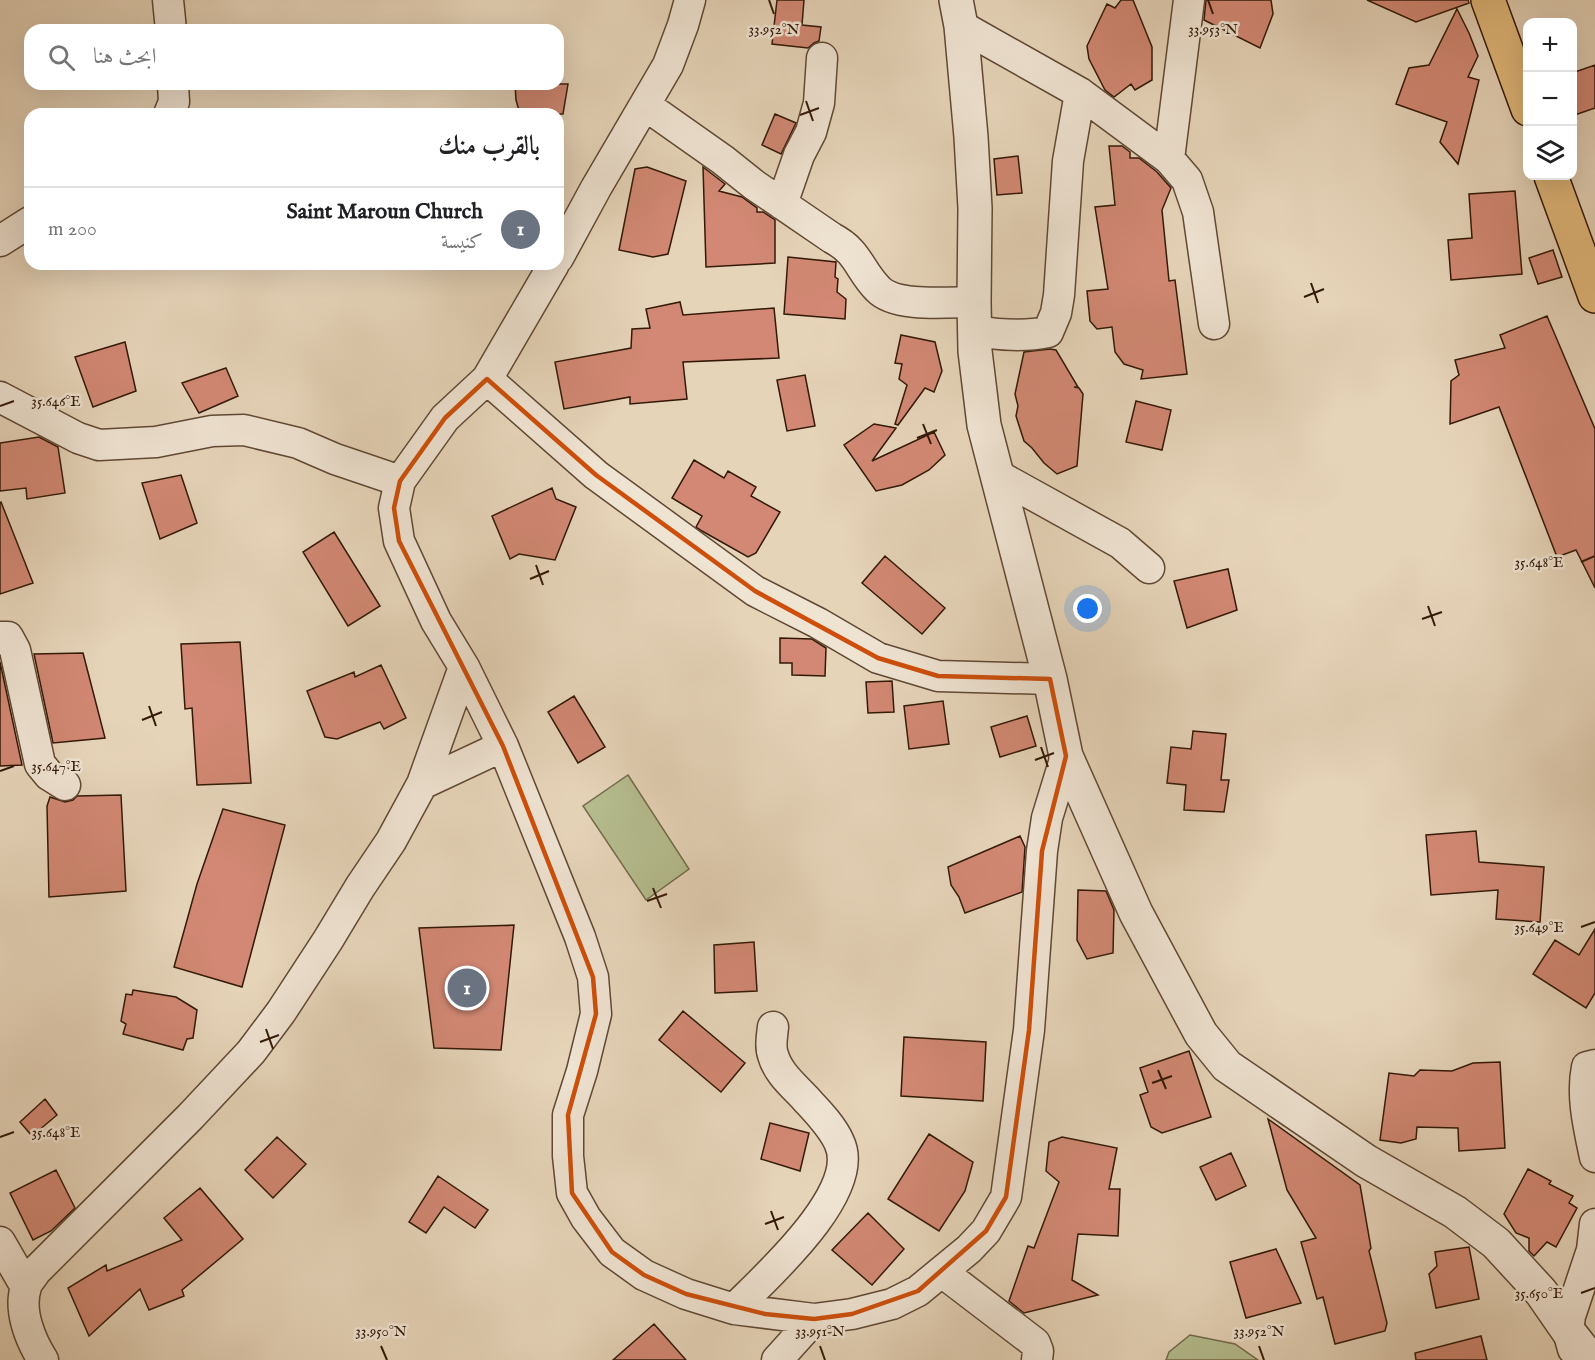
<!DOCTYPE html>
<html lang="ar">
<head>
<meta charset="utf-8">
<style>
	:root { --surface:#fff; --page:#f2f2f2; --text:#202124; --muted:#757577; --line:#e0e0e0; --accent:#8f2418 }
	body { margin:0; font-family:"IM FELL English",Amiri,serif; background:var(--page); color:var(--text); direction:rtl }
	.controls { position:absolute; right:18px; top:18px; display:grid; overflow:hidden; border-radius:12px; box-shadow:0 6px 24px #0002 }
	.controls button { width:54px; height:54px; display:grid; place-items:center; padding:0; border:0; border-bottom:2px solid var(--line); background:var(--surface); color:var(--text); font:30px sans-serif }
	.you { position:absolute; left:1088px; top:609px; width:21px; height:21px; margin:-15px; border:4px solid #fff; border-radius:50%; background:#1a73e8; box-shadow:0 0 0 9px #1a73e833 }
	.badge { display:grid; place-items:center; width:39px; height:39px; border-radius:50%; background:var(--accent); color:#fff; font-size:20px; font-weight:700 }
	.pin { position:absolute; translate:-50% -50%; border:3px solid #fff; box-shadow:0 2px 6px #0006 }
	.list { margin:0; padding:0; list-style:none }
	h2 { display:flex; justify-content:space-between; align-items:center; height:78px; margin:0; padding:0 24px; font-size:26px }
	h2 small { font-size:20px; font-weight:400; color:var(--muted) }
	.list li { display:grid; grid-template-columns:39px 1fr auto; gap:18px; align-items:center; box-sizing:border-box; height:84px; padding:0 24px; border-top:2px solid var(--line) }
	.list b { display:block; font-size:22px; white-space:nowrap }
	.list p { margin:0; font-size:20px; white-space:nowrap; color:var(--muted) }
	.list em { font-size:20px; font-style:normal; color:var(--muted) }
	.icon { flex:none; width:33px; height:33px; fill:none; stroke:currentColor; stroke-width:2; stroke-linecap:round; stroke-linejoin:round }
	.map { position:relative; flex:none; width:1595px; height:1360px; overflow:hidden; direction:ltr }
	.search { position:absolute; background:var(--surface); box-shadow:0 6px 24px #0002; left:24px; top:24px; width:540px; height:66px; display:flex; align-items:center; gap:15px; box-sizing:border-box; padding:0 21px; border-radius:18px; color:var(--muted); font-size:22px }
	.panel { position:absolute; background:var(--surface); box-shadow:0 6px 24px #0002; left:24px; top:108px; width:540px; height:162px; border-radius:18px; direction:rtl }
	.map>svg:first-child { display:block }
</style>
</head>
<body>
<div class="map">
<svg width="1595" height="1360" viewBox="0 0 1595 1360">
	<rect width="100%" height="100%" fill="#e6d4b9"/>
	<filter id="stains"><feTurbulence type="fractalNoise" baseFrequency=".00333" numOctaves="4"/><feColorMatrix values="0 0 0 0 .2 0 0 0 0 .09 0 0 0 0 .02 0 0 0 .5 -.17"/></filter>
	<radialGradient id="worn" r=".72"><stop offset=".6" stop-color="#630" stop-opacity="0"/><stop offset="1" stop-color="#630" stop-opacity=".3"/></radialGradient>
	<path fill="#b5bd8f" stroke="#746b4b" stroke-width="1.5" d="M628 775 689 869 646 900 583 806Z
		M1190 1335 1235 1344 1258 1360H1166L1169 1352Z"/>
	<path fill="#d28874" stroke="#331907" stroke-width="1.5" d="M777 0H804L802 25 821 27 819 41 814 43 808 48 772 44Z
		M1121 0H1133L1152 47V80L1135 90 1131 84 1114 97 1105 90 1089 59 1087 46 1107 4 1115 8Z
		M1206 0H1271L1273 14 1260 48 1204 20Z
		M1367 0H1468L1469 3 1416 22Z
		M1457 9 1469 33 1478 56 1468 77 1479 80 1458 164 1440 142 1447 122 1396 104 1409 68 1429 65Z
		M1595 65V108L1572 116V73Z
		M515 84H568L563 114H520L516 100Z
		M775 114 796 123 781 154 762 145Z
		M1109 146H1122L1130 152V158H1139L1157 172 1171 188 1162 210 1169 281 1175 280 1187 374 1141 379 1143 370 1124 364 1115 352 1112 327 1097 329 1090 321 1087 291 1108 289 1095 207 1115 205Z
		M1018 156 1022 193 997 195 994 159Z
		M647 167 686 181 668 254 653 257 619 250 635 169Z
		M703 167 725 184 719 191 742 197 757 208V212H763L775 220V263L706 267Z
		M1515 191 1522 274 1451 280 1448 240 1472 238 1469 194Z
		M1553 250 1562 277 1538 284 1529 258Z
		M788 257 836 262 835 277 838 279 837 292 846 299 845 319 784 314Z
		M680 302 683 315 774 308 779 358 683 362 687 399 630 404V397L564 409 555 362 631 348 632 329 650 328 646 309Z
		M1547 316 1595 429V588L1576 550 1557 557 1499 407 1450 424 1451 381 1459 375 1455 360 1505 348 1500 335Z
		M901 335 935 342 942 371 934 392 925 388 898 425 895 424 907 385 899 379 902 364 895 363Z
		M125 342 136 391 93 407 75 357Z
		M1050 349 1056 350 1078 387H1074L1079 388 1083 394 1077 466 1057 474 1044 463 1032 448 1024 441 1016 416 1018 406 1015 394 1024 352Z
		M226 368 238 396 199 413 182 383Z
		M805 375 815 426 787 431 777 380Z
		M1136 401 1171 410 1162 450 1126 442Z
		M874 424 896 428 872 461 934 432 945 455 929 470 902 485 876 491 844 445Z
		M39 437 58 447 65 493 27 499 26 488 0 491V443Z
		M694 460 724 478 728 471 756 487 751 496 780 512 756 553 748 557 702 531 696 527 702 516 672 498Z
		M181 475 197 523 160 539 142 483Z
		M552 488 556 499 576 507 555 560 519 554 510 559 492 516Z
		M1 502 33 583 0 594V503Z
		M334 532 380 606 348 626 303 552Z
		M885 556 945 608 922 634 862 583Z
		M1228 569 1237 610 1187 628 1174 581Z
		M780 638 812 639 826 648 825 676 792 675V663H780Z
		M240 642 251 783 197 785 192 708 185 709 181 644Z
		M83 653 105 738 53 743 34 654Z
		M0 662 22 765 0 766Z
		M381 665 406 718 384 729 380 722 337 739 325 737 307 691 354 672 355 677Z
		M892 681 894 712 868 713 866 682Z
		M574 696 605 747 578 763 548 712Z
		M943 701 949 744 909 749 904 706Z
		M1027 716 1036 746 1000 757 991 727Z
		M1193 731 1226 734 1221 780H1229L1224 812 1184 810 1186 785 1167 783 1171 747 1191 749Z
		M121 795 126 891 49 897 47 806 50 797 65 802 73 800 77 796Z
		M223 809 285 825 242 987 174 967 197 884Z
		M1476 831 1479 862 1544 867 1540 922 1496 919 1498 890 1431 895 1426 835Z
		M1020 836 1025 847 1022 892 965 913 959 897 951 885 948 867Z
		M1078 890 1106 891 1114 910 1113 953 1087 959 1077 940Z
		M514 925 501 1050 434 1048 419 928Z
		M1595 929V993L1586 1008 1533 974 1555 940 1579 955Z
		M754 942 757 991 715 993 714 945Z
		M133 990 176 997 197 1010 193 1038 187 1039 183 1050 123 1034 126 1024 121 1021 126 994 132 995Z
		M683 1011 745 1063 721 1092 659 1040Z
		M904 1037 986 1042 983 1101 901 1096Z
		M1189 1051 1211 1117 1162 1133 1151 1127 1140 1095 1148 1092 1140 1068Z
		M1500 1062 1505 1148 1459 1151 1458 1128 1417 1127 1416 1139 1401 1143 1380 1140 1389 1073 1414 1076 1420 1070 1452 1071 1473 1063Z
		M45 1099 57 1115 32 1136 20 1122Z
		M1268 1119 1360 1185 1371 1248 1369 1251 1387 1323 1385 1331 1335 1344 1323 1297 1317 1299 1301 1242 1316 1238 1287 1190Z
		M770 1123 809 1133 800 1171 761 1159Z
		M929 1134 973 1162 965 1191 939 1231 888 1199Z
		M277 1137 306 1164 273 1198 245 1170Z
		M1062 1137 1117 1148 1109 1189H1120L1118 1236 1078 1234 1072 1280 1098 1295 1024 1313 1009 1301 1028 1246 1034 1248 1059 1182 1046 1171 1049 1142Z
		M1231 1153 1246 1186 1216 1200 1200 1167Z
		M1528 1169 1551 1181 1549 1184 1573 1196 1569 1203 1577 1208 1556 1247 1547 1242 1534 1256 1529 1251V1238L1516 1233 1504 1214Z
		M56 1170 75 1208 51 1231 33 1240 10 1193Z
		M438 1176 488 1210 475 1228 444 1207 426 1233 409 1222Z
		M200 1188 243 1239 182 1290 184 1296 149 1310 140 1289 89 1336 68 1288 106 1265 107 1271 182 1240 164 1218Z
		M868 1213 904 1249 872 1285 832 1250Z
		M1469 1247 1479 1299 1436 1308 1429 1274 1437 1266 1435 1252Z
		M1276 1249 1301 1303 1246 1318 1230 1262Z
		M654 1324 686 1360H613Z
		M1481 1336 1487 1360H1416L1415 1353Z"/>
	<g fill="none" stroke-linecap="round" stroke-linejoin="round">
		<g stroke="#604834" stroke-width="33">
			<path id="minor" d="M168 0 171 30
				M961 26 1080 93 1169 159 1187 180 1198 212 1214 324
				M645 105 723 160 753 184 832 238C859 252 859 270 878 289 896 308 949 302 974 302
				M169 114 174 102 173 84
				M1169 159 1189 0
				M782 204 799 155 811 132 819 103 822 58
				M0 241 30 222
				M558 258 596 188 668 65 683 25 690 0
				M554 264 487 379 445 418 400 481 394 508 399 541 436 621 464 667 503 746 580 937 593 977 596 1014 582 1071 568 1115V1156L572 1193 586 1218 612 1252 644 1275 686 1294 734 1309 814 1319 852 1314 892 1304 918 1291 969 1249 986 1231 1006 1197 1029 1030 1042 851 1047 818 1066 756
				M975 331C1000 335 1023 337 1048 332L1056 313 1059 295 1068 161 1080 93
				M487 379 596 475 755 591 818 623 878 658 938 676 1050 679
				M0 397 78 438 99 445 156 442 212 431 244 430 298 443 335 459 400 481
				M997 475 1120 543 1149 568
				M0 637H8L15 650 40 764 49 775 65 785
				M422 784 503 746
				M1595 1065 1587 1067C1581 1096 1589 1129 1595 1157
				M0 1242 26 1287
				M942 1272 1035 1343 1038 1351 1037 1360
				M734 1309C766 1277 863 1191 839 1142 832 1126 817 1111 805 1098 793 1085 778 1073 773 1055 770 1047 772 1036 773 1027
				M1573 1349 1568 1331 1570 1316 1592 1250 1595 1224
				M43 1360C31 1341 18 1311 26 1287 27 1282 33 1276 36 1271L190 1117 251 1052 281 1012 328 940 360 887 391 841 422 784 464 667
				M777 1360 814 1319"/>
		</g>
		<g stroke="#604834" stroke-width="36">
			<path id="tertiary" d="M956 0 961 26 971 137 975 208 974 302 975 351 984 425 1050 679 1066 756 1136 913 1201 1034 1227 1066 1366 1161 1455 1212 1496 1243 1541 1292 1568 1331 1591 1360"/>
		</g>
		<g stroke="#331907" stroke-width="36">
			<path id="trunk" d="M1488 0 1528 109
				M1551 176 1595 296"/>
		</g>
		<use href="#minor" stroke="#efe3d2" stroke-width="30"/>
		<use href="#tertiary" stroke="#efe3d2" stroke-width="33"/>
		<use href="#trunk" stroke="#e3ba7c" stroke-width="33"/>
	</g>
	<path fill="none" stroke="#cd4f0b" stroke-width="4.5" stroke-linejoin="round" d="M487 379 596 475 755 591 878 658 938 676 1050 679 1066 756 1042 851 1029 1030 1006 1197 986 1231 918 1291 852 1314 814 1319 765 1314 686 1294 644 1275 612 1252 572 1193 568 1115 596 1014 593 977 503 746 399 541 394 508 400 481 445 418Z"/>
	<path fill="none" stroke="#331907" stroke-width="2" d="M769 0 774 14M1208 0 1213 14M806 101 813 121M800 115 819 108M1311 283 1318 303M1304 297 1324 289M0 406 14 401M923 424 931 444M917 438 937 430M1581 562 1595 556M536 565 543 585M530 579 549 571M1428 606 1435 626M1422 619 1442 612M149 706 156 726M142 720 162 712M1041 747 1048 767M1035 760 1054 753M0 771 14 766M653 888 661 908M647 901 667 894M1581 927 1595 922M266 1029 273 1049M260 1042 279 1035M1158 1070 1166 1089M1152 1083 1172 1076M0 1137 14 1132M771 1211 778 1230M765 1224 784 1217M1581 1293 1595 1288M381 1346 387 1360M820 1346 825 1360M1259 1346 1264 1360"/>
	<g font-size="15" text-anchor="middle" fill="#331907" stroke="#efe3d2" stroke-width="5" stroke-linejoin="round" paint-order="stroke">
		<text x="774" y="34">33.952°N</text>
		<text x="1213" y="34">33.953°N</text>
		<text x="56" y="406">35.646°E</text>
		<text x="1539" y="567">35.648°E</text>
		<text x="56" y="771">35.647°E</text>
		<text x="1539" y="932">35.649°E</text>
		<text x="56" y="1137">35.648°E</text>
		<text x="1539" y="1298">35.650°E</text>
		<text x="381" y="1336">33.950°N</text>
		<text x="820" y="1336">33.951°N</text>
		<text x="1259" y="1336">33.952°N</text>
	</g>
	<rect width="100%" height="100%" filter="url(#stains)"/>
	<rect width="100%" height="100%" fill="url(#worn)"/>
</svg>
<div class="controls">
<button>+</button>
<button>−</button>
<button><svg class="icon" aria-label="layers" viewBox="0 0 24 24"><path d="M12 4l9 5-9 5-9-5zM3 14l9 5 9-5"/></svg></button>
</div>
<div class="you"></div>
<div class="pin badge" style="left:467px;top:988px;background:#6b7280">1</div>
<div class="search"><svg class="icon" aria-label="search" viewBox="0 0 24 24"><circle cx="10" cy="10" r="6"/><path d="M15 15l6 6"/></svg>ابحث هنا</div>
<section class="panel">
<h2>بالقرب منك<small></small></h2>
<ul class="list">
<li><span class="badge" style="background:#6b7280">1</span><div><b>Saint Maroun Church</b><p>كنيسة</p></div><em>200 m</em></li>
</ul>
</section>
</div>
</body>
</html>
